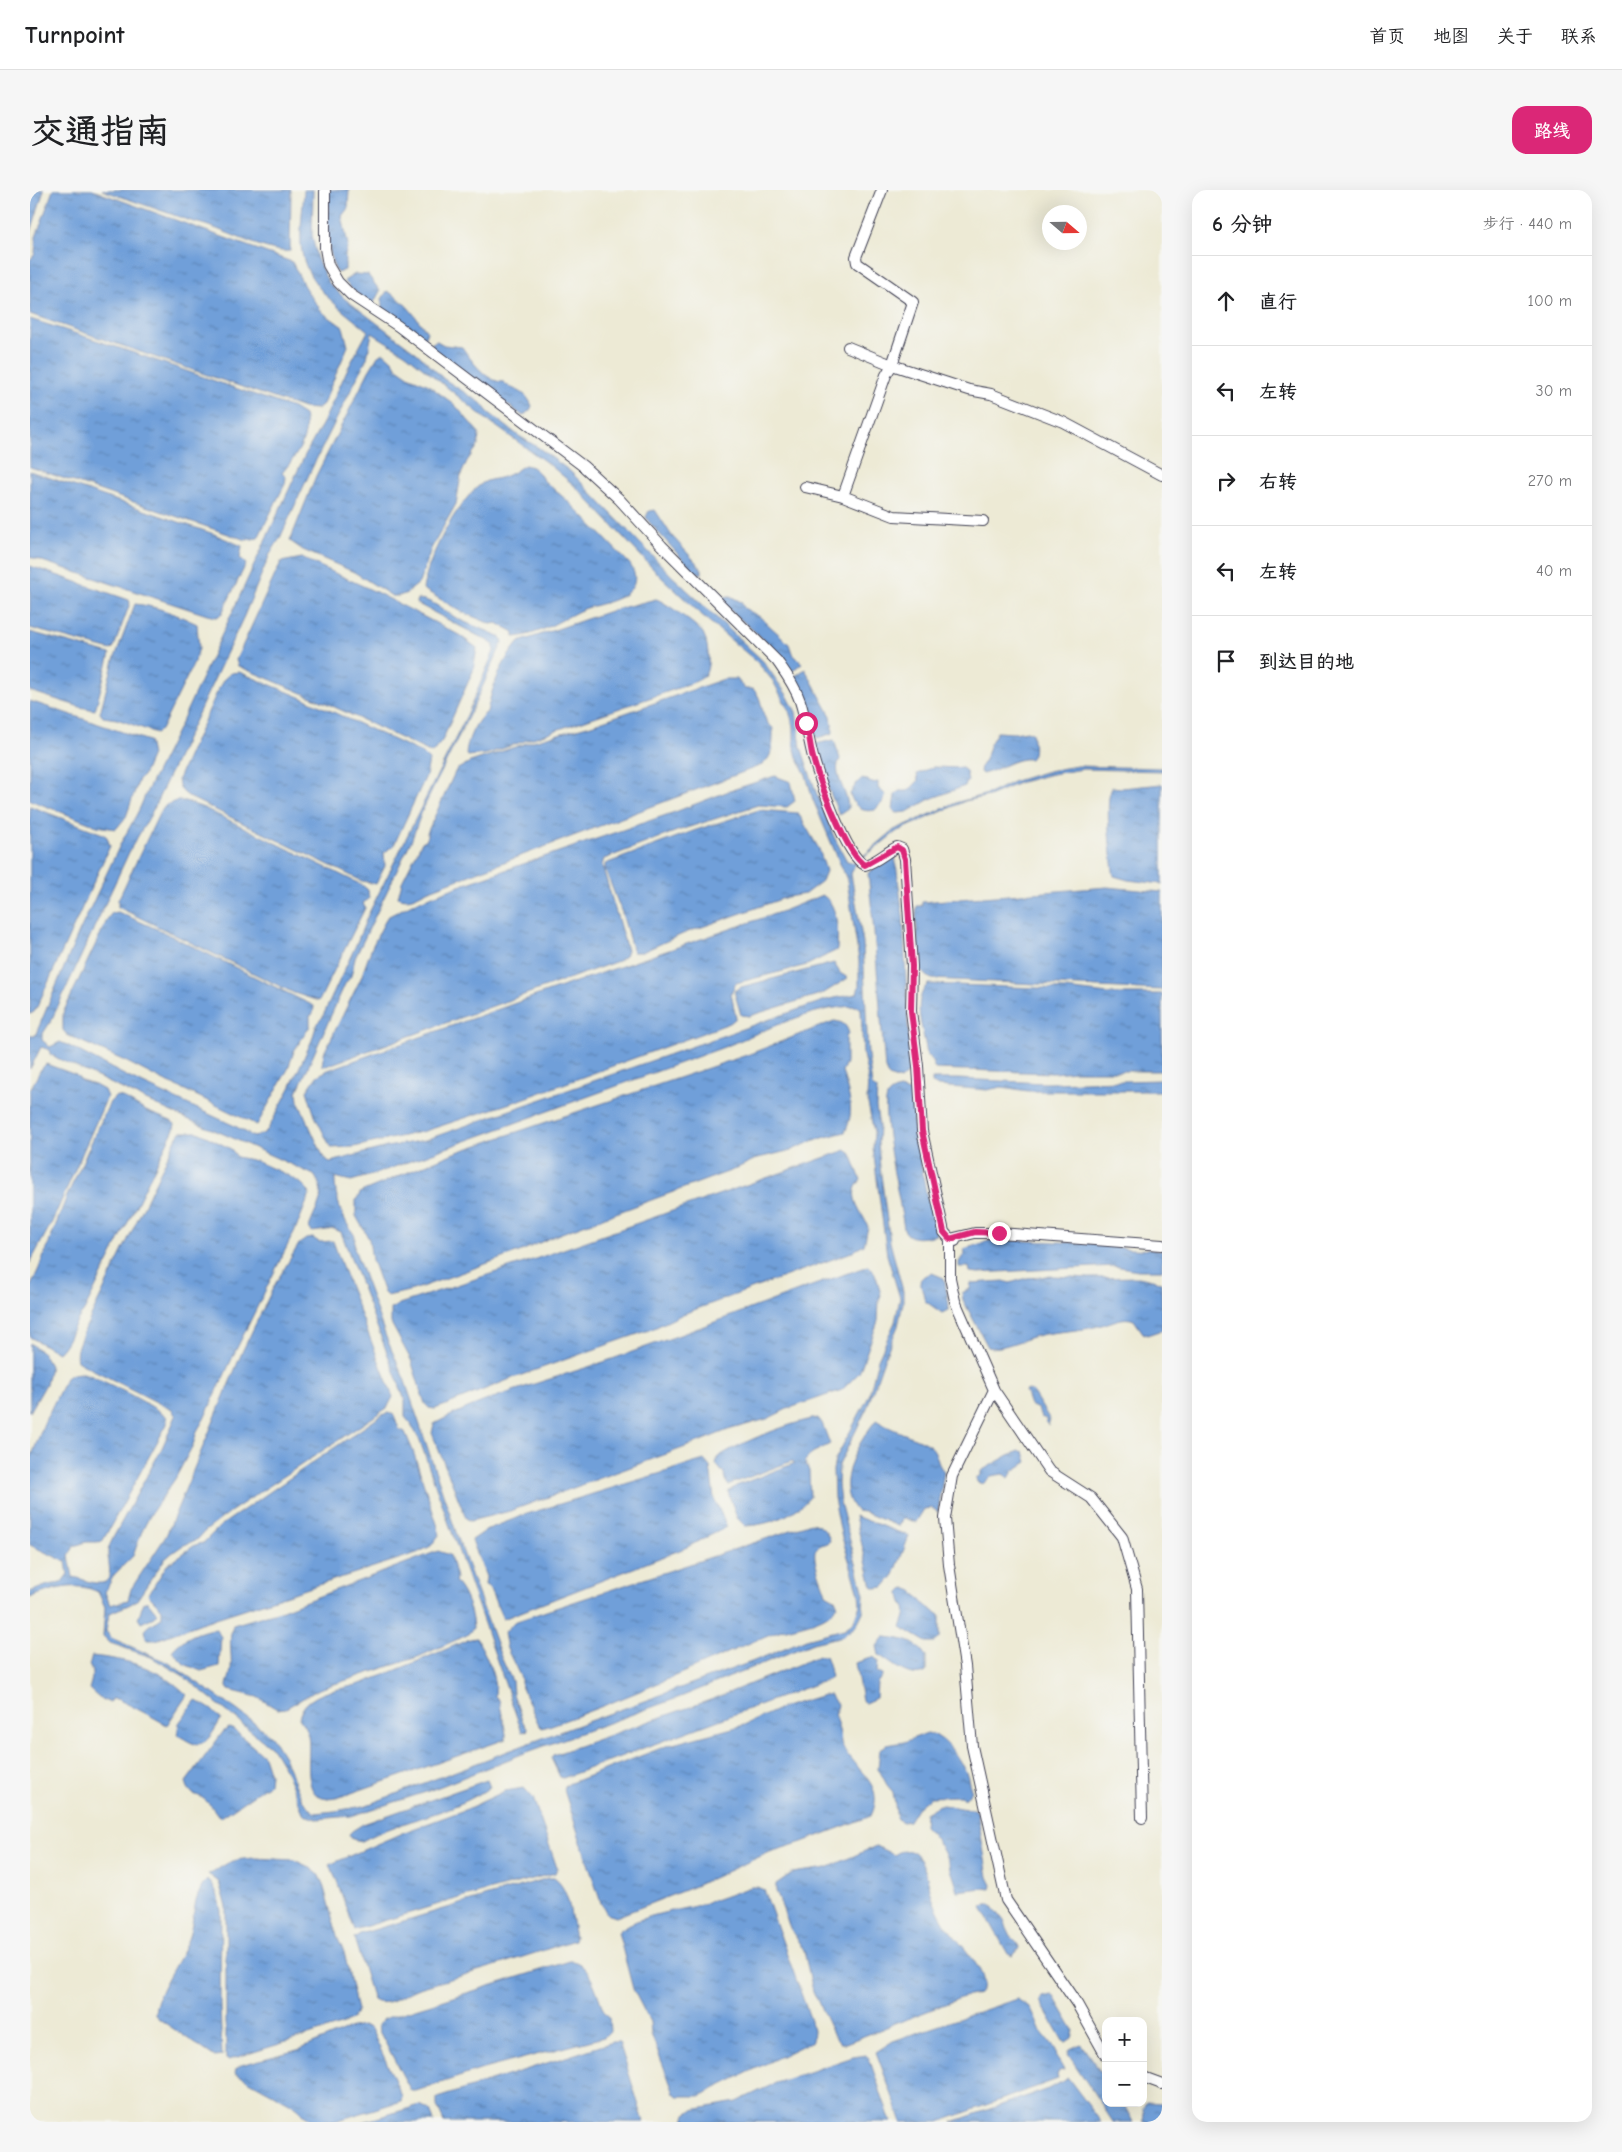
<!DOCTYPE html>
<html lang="zh">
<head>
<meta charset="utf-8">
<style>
	:root { --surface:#fff; --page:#f6f6f6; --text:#202124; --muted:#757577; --line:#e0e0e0; --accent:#db2777 }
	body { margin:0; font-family:"Comic Neue","LXGW WenKai TC",sans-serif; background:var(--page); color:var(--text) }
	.controls { position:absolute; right:15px; bottom:15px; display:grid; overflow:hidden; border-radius:10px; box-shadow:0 5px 20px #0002 }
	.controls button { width:45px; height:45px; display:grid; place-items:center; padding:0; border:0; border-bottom:1px solid var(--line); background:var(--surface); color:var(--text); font:25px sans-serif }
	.compass { position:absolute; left:1012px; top:15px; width:45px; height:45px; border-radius:50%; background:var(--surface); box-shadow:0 5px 20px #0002; rotate:110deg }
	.stop { position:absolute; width:15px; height:15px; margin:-11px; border:4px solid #db2777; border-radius:50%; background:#fff }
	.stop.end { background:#db2777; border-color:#fff; box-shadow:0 1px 5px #0008 }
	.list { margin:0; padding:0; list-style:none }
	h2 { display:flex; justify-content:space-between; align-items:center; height:65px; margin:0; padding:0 20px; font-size:21px }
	h2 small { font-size:16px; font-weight:400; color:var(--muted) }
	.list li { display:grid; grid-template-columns:32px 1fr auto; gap:15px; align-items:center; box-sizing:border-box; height:90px; padding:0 20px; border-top:1px solid var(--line) }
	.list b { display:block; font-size:19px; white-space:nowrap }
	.list em { font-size:16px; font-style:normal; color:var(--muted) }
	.icon { flex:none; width:28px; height:28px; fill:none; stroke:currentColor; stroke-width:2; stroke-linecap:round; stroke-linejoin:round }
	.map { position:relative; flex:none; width:1132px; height:1932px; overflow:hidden; border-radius:15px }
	header { display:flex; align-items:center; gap:30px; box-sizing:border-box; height:70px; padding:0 25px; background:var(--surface); border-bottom:1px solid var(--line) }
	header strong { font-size:24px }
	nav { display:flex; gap:28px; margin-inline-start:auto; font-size:18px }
	.intro { display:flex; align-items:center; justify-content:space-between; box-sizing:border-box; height:120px; padding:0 30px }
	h1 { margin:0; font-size:35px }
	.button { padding:12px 22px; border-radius:15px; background:var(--accent); color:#fff; font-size:18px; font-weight:700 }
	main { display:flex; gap:30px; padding:0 30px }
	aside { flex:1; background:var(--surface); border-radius:15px; box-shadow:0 5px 20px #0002 }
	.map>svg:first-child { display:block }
</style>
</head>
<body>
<header>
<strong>Turnpoint</strong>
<nav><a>首页</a><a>地图</a><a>关于</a><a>联系</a></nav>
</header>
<div class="intro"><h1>交通指南</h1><a class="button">路线</a></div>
<main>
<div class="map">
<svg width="1132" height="1932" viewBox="0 0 1132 1932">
	<defs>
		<pattern id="water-ripples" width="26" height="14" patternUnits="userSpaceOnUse" patternTransform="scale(1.25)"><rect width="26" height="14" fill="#6f9fd9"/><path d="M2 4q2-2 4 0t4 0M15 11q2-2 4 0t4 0" fill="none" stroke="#5b81b1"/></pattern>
	</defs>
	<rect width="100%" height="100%" fill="#f6f6f2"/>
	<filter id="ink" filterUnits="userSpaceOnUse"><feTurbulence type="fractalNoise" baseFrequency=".02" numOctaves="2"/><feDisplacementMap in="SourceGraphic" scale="10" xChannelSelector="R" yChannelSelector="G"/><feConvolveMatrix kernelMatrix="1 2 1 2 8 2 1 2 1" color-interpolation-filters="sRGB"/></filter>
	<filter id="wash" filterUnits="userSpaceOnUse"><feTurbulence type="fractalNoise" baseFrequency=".0096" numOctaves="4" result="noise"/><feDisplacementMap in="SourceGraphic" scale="20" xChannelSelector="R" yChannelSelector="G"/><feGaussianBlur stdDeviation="1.12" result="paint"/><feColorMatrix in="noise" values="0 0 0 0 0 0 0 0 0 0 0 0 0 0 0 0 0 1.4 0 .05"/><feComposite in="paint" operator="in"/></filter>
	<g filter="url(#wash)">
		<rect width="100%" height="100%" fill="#edead5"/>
		<path fill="url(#water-ripples)" stroke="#48608a" fill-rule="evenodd" d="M0 0H14L0 45Z
			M23 0H62L262 72 275 98 292 122 313 137 318 156 293 214 287 219 273 218 0 124V70L5 64 6 47Z
			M72 0H261L260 61C237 64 191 37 164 32Z
			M274 0H283L282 45 287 69 298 92 315 109 388 164 414 189 451 213 458 222 489 246 509 258 541 282 642 386 733 471 757 505 766 522 771 557 786 602 804 647 817 671 825 673 864 640 928 612 961 603 985 591 1018 581 1047 576 1132 578V581L1053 579 1022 584 991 592 959 606 935 611 866 642 825 674 821 684 833 753 838 865 842 896 847 899 846 917 849 936 848 953 850 977 860 1052 873 1101V1113L868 1136 856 1164 837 1218 809 1275 808 1294 810 1312 834 1404 833 1422 826 1436 813 1446 783 1453 653 1506 492 1564 396 1602 321 1626 287 1629 274 1625 255 1579 243 1559 152 1485 121 1467 80 1453 73 1446 75 1417 68 1402C46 1391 21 1399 0 1408V1402L18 1395 31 1393 38 1384 36 1372 0 1355V1271L14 1233 37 1186C42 1184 47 1183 53 1183 64 1185 130 1219 137 1227V1234L72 1352H56L44 1356 39 1366 43 1387C51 1388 59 1393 67 1393 87 1395 77 1372 78 1362 78 1357 82 1351 84 1346L132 1258 146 1226 142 1220 52 1174 47 1171C44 1160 51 1149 55 1139L147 947 151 942H168L201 959 207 967 226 971 257 985 272 994 278 1000 279 1006 267 1036 206 1160 174 1229 167 1241 163 1255 145 1289 122 1322 112 1341 103 1366 84 1385 75 1402 80 1415 98 1410 101 1399 136 1346 213 1160 244 1096 269 1054 276 1049 283 1048 289 1052 303 1051 313 1079 363 1207 357 1218 200 1322 174 1342 168 1349 152 1356 142 1363 134 1370 107 1410C98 1417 88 1418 79 1424L76 1441 81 1448 139 1473 207 1520 241 1546 254 1567 272 1610 285 1623 305 1621 334 1616 518 1546 724 1471 776 1449 814 1439 823 1433 830 1415 829 1403 811 1344 804 1308 803 1280 805 1270 839 1206 848 1169 865 1132 870 1108 857 1065 843 959 844 942 837 909 838 888 833 865 831 819 826 816C782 817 738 839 697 856L342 985 321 991 305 987C304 1007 313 1030 325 1046L324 1058 356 1147 375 1191 429 1351 471 1467 482 1491 483 1504 493 1532 498 1540 492 1542 390 1251 381 1234 375 1227V1210L311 1042 304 1039 282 1042 279 1038C286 1016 299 1006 284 985L196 945 150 926 29 869 20 864V860L11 857 0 879V846H5L49 742 90 655 109 620 117 601 150 535 275 265 294 231 317 180 338 141C310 118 274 95 271 55 270 37 273 18 274 0ZM342 143 376 164 456 229 520 275 546 297 628 384 675 428 727 472 743 491 759 521 764 537V555L767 567 776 585 783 610 817 690 829 771V796L827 804 799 809 749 826 395 950 357 957 300 972 294 968 268 911 267 902 315 794 321 786 325 768 382 649 392 621 446 511 473 451 470 447C457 440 443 436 430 430 416 423 403 409 387 409L386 413 458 451 464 455V461L437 525 338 725 325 757 292 828 287 833 282 850 260 898 238 939 234 943 224 947 205 936 100 888 37 855 30 852 20 857 12 850V845L21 831 101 658 120 626 214 426 240 364 250 348 282 278 337 168Z
			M299 0H319L318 18 312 26 318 55 315 65V80L307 83C294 58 299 27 299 0Z
			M325 84 338 85 350 101 343 114 325 102 314 91Z
			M357 101C376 111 385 126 397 142L394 150 352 120V109Z
			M0 129C88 156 175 188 263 218L274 225C280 248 267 265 252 283L256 287 255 294 228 348 216 350 0 277Z
			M407 151 414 155 432 157C441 170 457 193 474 192 482 202 494 197 502 216L500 220 493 226 402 158V153Z
			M354 163 363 171 367 178 380 187 397 194 425 215 449 243 448 256 437 271 431 285 426 314 401 359 389 393 377 403 369 406H362L324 382 273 360 260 351 286 286 339 181 348 166Z
			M495 275 502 277 509 283 513 290 539 312 599 373C605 381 608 393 599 401 587 413 564 414 549 421 527 432 509 445 484 447V442L467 433 461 434 432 422 393 399C398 367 425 315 450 295 458 288 469 290 478 285 484 283 489 278 495 275Z
			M0 281 184 344 212 356 210 368 216 374 191 425 186 427 177 425 0 367Z
			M625 320 642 346 672 379V384L663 381 619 332 616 327 619 321Z
			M272 368 346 402 429 445 447 458 443 481 412 551 402 563 294 512 208 476 206 470 251 372Z
			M0 376 99 410 100 413 84 457 81 460 0 438Z
			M700 406 711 412 714 418 730 427 754 449 759 454 762 463 772 473 761 482 740 455 691 412 694 407Z
			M626 409C634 411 668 436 673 443 678 452 681 476 675 485 671 491 657 494 651 497L457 564 438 566 436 563C437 550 446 530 457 522 462 497 471 472 489 452L583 420Z
			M105 414C127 416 148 425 167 434L169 459 161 479 131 540 126 543 87 529 73 527 70 523 84 470Z
			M0 442 80 464 65 520 50 517 0 501Z
			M775 479 801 526 803 543 788 548 783 545 764 487Z
			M209 482 275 509 392 563 399 570 396 586 363 657 360 658 354 663 355 676 346 694 332 691 161 608 153 602 149 596 148 589 188 500 193 490 201 483Z
			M694 489H707L715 499H723C735 509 729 529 743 538 743 552 744 566 732 575L397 701C387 706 379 712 368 707L372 692 392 652 397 649V643L426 580 440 572 503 551 561 535Z
			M0 511 119 551 122 565 113 586 109 589 96 627 86 639 67 636 0 610Z
			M997 541 1002 543C1003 551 1006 563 1000 569 984 567 968 581 952 584L950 582 951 576 955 570 959 556 967 542 984 543Z
			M804 550 810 569C801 585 819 602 818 619L809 625 798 597 796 584 788 567 785 554Z
			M903 577 932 578 936 581 938 591 935 596 900 609 877 622 867 623 863 620 865 605 869 601H878L888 591 887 584Z
			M745 586 761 592 765 611 757 617 728 615 647 641 574 669 572 675 597 760 595 766 588 771 296 876 292 875 294 863 331 788 342 757 357 727 382 714 429 696 645 622 699 601Z
			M831 589 838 590 841 593 848 592V598L856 605 853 612 845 620C831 623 824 616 820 604L826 594Z
			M1132 594V694L1098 690 1084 686C1081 670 1074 608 1082 597L1092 598Z
			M146 611H155L174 618 332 695 338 700 339 709 333 713 335 718 289 811 264 803 88 717V710L129 624 136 615Z
			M0 616 73 644 77 647 80 656 7 817 4 822 0 824Z
			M729 620 768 623 789 659 796 681 792 691 775 704 757 707 655 743 612 762H603L592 723 575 679V674L666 640Z
			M865 666 873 726 880 881 870 890 858 886 855 879 844 742 838 683 860 667Z
			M1077 697 1132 702V800L902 789 896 786 890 780 886 725 887 716H892V712Z
			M792 705C809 714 808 744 807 760L777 775 706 793 701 803 706 828 700 833 487 911 395 941 324 957 301 958 285 926 277 901 287 886 298 880 525 799 753 721Z
			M88 722 129 740 284 816 283 824 280 826V836L264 861 258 879 227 935 153 899 134 891 97 872 37 845 33 840V823L78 728 82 723Z
			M804 773 810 783 818 788 794 803 719 826 711 825 704 801 711 797Z
			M898 794 1035 799 1078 804H1132V881H1046L1023 883 905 879 900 867 897 866C895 842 880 813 898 794Z
			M804 831C813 832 817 835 819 844L816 847V873L812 881C818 903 826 920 815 942L785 950 762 960 728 968 703 980 529 1044 489 1062 383 1100 357 1106 354 1103 342 1070 339 1049 326 1026V1010L331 1002 424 963 717 865Z
			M16 874 46 885 51 891 65 895 74 900 77 907 22 1032 0 1073V900L11 879Z
			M902 889H927L1016 893 1132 890V901H998L972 897 957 900 908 896 902 893Z
			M869 899 880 902 883 906 884 934 896 1003 907 1045C895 1047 879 1052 874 1039 871 1015 850 924 857 907 859 902 864 901 869 899Z
			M86 906 92 907 116 921 141 931 145 934 144 939 54 1121C42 1134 41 1151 28 1163L0 1147V1098L10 1076 37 1006 62 951 80 912Z
			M816 960 821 964 831 990C815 1006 833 1022 838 1037L834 1055 822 1062 653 1124 622 1139 483 1188 416 1215 405 1219 399 1218 395 1214 381 1170 361 1133V1119L369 1114 491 1074Z
			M962 1050 1059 1053 1100 1059 1132 1060V1080H1108L1084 1076 949 1083 940 1082 939 1077H929V1072L935 1063 934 1059Z
			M838 1076C847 1081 848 1095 851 1105L849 1110 848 1131 832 1175 829 1183 812 1200 757 1219 737 1229 698 1240 653 1258 480 1321 440 1331 436 1328 402 1243 404 1234C460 1204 525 1189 585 1168 670 1139 753 1105 838 1076Z
			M902 1083 914 1088 919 1115 918 1120 912 1123 895 1111 890 1090 894 1086Z
			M1023 1086 1060 1088 1109 1087 1131 1092 1132 1140 1117 1145 1113 1143 1104 1130C1095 1126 1084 1131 1075 1134 1052 1142 1029 1140 1006 1146 994 1149 967 1161 958 1157L933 1110 932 1103 940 1099 941 1093 974 1091 980 1093 997 1088Z
			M0 1153 13 1163 20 1176 16 1194 0 1222Z
			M998 1200 1002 1201 1020 1230 1018 1235 1016 1233V1229L1011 1227 1008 1219 1000 1215 995 1201Z
			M359 1223 364 1225 369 1239 375 1242 383 1261 408 1337 409 1345 401 1356 387 1363 177 1431 126 1450H117L114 1441C117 1434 127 1433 132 1427V1419L118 1405 137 1375 165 1355 173 1353 190 1336 352 1225Z
			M788 1228 792 1233 800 1254 782 1263 775 1271 779 1281 780 1307C765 1325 739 1335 715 1336L707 1328 698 1302 706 1296 765 1273 762 1271 698 1295 694 1284 686 1274 688 1267C711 1252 761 1232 788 1228Z
			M846 1230C862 1241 884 1246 899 1255 909 1262 905 1273 914 1281L908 1322 902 1318 894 1319 886 1332 873 1328 868 1336 834 1322 826 1321C803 1294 828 1253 846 1230Z
			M990 1261 994 1262 997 1272 983 1281 979 1288 973 1284 961 1286 953 1294 947 1292 946 1288 951 1285V1281L979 1265Z
			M674 1270 680 1277 684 1308 697 1337 655 1358 473 1429 459 1397 455 1395 456 1387 442 1350 458 1339 497 1324Z
			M825 1326 879 1346 864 1385 854 1397 846 1398 842 1396Z
			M781 1333C791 1335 798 1342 800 1351 796 1354 792 1354 788 1357 778 1363 794 1394 796 1404L805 1409 808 1416C791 1436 760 1435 738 1445 665 1477 594 1510 519 1536L512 1538 509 1535 491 1496V1488L477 1459 474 1443 484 1432C583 1398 683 1368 781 1333Z
			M408 1361 420 1365 426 1388 425 1392C436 1403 442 1423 443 1438L437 1445 388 1467 289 1499 256 1518 247 1519 227 1507 199 1500 197 1497C197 1492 199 1490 200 1485 204 1469 197 1451 203 1435L250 1421Z
			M875 1398 883 1401 896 1416 910 1425V1448L905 1452H896L871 1437C881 1414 872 1422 870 1403Z
			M114 1412H118L127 1423 124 1427 111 1433 108 1428Z
			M186 1439 191 1447 189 1476 171 1481 154 1474 142 1461C151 1449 170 1440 186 1439Z
			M854 1447C871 1448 888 1451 896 1467V1482C881 1491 861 1473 849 1465L847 1456Z
			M446 1448C456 1463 467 1489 465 1506L469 1510 476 1544V1549L310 1607C267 1619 282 1567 278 1545 276 1538 273 1534 269 1528 271 1520 274 1515 281 1510 296 1499 316 1499 333 1493 369 1480 404 1464 440 1449Z
			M62 1466C99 1470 129 1477 157 1505L137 1535C121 1526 104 1517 87 1509H82L80 1513 69 1508 59 1499C62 1489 64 1484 59 1475Z
			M789 1466H795C798 1472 800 1481 801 1488L799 1489 533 1588 530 1587 521 1568 523 1565 683 1509Z
			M844 1467 848 1471 847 1482 852 1484V1486L847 1493 846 1508 835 1513 832 1510 825 1473Z
			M793 1505H800L807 1514C804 1530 806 1528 810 1544 811 1547 810 1552 812 1555 823 1581 857 1592 841 1626L772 1652 740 1662 665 1696 586 1727 577 1724 571 1713 535 1603 534 1598 538 1594 639 1555 714 1535 751 1518Z
			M166 1510 182 1520 191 1529C185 1539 176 1559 162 1553 157 1551 152 1547 147 1545L149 1533Z
			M199 1538 204 1540 234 1566 240 1584 239 1594 190 1628C182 1617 176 1607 163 1604L158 1598 156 1592 193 1542Z
			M897 1543C916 1546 927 1566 936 1582 939 1588 938 1594 942 1600L935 1609 930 1606 900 1607 887 1618 879 1631 873 1632 867 1629 863 1602 857 1595 848 1578 850 1559 857 1555 874 1552Z
			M457 1590 460 1597C423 1624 372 1629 332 1651L322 1649 319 1644 322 1641 333 1634Z
			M494 1598 503 1608 527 1678 525 1683 419 1711 324 1740 307 1691 299 1675 372 1643 437 1619 475 1601Z
			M909 1615C921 1615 932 1620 944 1619L947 1621 958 1687 962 1695 961 1699 952 1698 928 1701C921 1678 913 1652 894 1636L895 1623Z
			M846 1656 864 1665C892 1647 897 1689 902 1707 905 1715 909 1724 914 1732 923 1747 950 1773 953 1789 955 1795 952 1799 949 1804L933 1807 816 1853H810L805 1848 783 1801 774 1761 760 1738 746 1701V1694L762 1683 797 1678Z
			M225 1668 264 1670 279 1677 288 1684 293 1694 308 1749 314 1762 327 1820 322 1829 314 1834 198 1870 196 1869V1717L189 1692 178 1684C185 1683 187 1679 193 1676 203 1669 213 1669 225 1668Z
			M518 1688H524C541 1700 540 1728 545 1747L544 1750C492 1768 442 1783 389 1798 376 1802 356 1819 343 1810L324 1748 330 1744Z
			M177 1690 181 1693 187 1703 191 1721 190 1814 192 1866 185 1867 129 1829 125 1824C126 1800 150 1772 158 1749 166 1728 161 1708 177 1690Z
			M721 1697H727L734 1700 781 1831 783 1841 782 1851 670 1906H647L644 1903 621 1844 620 1832 603 1799 588 1742C605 1726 646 1721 669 1715 686 1710 703 1703 721 1697Z
			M957 1714H961L974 1731 982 1748 988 1754 989 1758 983 1766 978 1764 955 1723 952 1717Z
			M540 1771C560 1771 567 1805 574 1821L579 1827 580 1841 574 1847 453 1879 386 1901H381L349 1841 348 1835 353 1829Z
			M1023 1805 1044 1841 1042 1848 1036 1852 1033 1851 1010 1811 1012 1807Z
			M987 1809 1001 1818 1010 1840 1026 1860 1027 1868 1034 1880 1029 1881 1027 1885 1028 1889 909 1932H872L846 1862 863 1851Z
			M332 1836 338 1837 342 1841 372 1906 371 1911 302 1932H284L263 1915 205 1883 206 1879 211 1875 271 1859 317 1839Z
			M583 1852H589L614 1932H414L407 1916V1908Z
			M1051 1854 1076 1890V1913H1094L1104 1932H1083L1038 1864 1040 1859Z
			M836 1865 839 1868 861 1932H654L656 1924 662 1920 706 1912 746 1893 823 1867Z
			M1038 1888 1071 1932H922L1021 1898Z
			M1116 1912 1132 1913V1932H1114L1113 1918Z
			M390 1915 400 1920 404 1932H333Z"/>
	</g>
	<g filter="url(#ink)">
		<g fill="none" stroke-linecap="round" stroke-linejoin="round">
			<g stroke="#404052" stroke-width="12">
				<path id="street" d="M295 0V58L298 75 308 92 321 105 368 136 553 276 589 309 632 356 747 471C756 484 765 496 770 511 776 529 778 548 783 567 789 588 816 667 835 675 847 672 856 662 867 657L872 659 875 669 882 776 881 821 888 876 892 941 914 1042 920 1049 925 1051
					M818 157 862 175 939 200 961 204 1033 232 1132 285
					M775 297 813 306 864 326 953 331
					M813 306 856 185 862 175 883 112 827 73 826 67 852 0
					M964 1200 922 1286 915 1328 919 1375 935 1476 942 1556 976 1710 1047 1814 1076 1866
					M1112 1628 1107 1399 1092 1347 1061 1308 1019 1281 964 1200 925 1111 920 1088V1049L945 1043H969L1132 1055
					M1113 1887 1132 1894"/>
			</g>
			<use href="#street" stroke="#fff" stroke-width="10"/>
		</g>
	</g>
	<g fill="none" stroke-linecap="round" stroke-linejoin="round" filter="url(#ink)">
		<path stroke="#db2777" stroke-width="6" d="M776 533C779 543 780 554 782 564 787 585 817 667 835 675L867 657 872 660 875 669 882 776 881 821 888 876 892 941 914 1042 920 1049 945 1042 969 1043"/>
	</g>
</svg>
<div class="controls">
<button>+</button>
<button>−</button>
</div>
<svg class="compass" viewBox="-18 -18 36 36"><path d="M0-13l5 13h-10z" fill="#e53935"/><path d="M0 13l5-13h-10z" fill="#757577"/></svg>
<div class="stop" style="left:776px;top:533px"></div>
<div class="stop end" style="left:969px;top:1043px"></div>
</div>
<aside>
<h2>6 分钟<small>步行 · 440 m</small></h2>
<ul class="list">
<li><svg class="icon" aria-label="ahead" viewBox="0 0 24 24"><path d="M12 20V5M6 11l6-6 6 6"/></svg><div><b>直行</b></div><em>100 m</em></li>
<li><svg class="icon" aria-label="left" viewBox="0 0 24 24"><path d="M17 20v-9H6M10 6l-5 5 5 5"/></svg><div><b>左转</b></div><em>30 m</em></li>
<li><svg class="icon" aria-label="right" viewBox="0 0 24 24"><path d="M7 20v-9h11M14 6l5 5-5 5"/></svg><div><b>右转</b></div><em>270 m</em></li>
<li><svg class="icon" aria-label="left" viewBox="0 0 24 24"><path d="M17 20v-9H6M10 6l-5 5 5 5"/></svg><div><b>左转</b></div><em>40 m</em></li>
<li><svg class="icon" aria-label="arrive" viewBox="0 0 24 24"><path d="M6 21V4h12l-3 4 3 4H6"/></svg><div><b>到达目的地</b></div></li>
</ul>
</aside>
</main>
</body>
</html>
